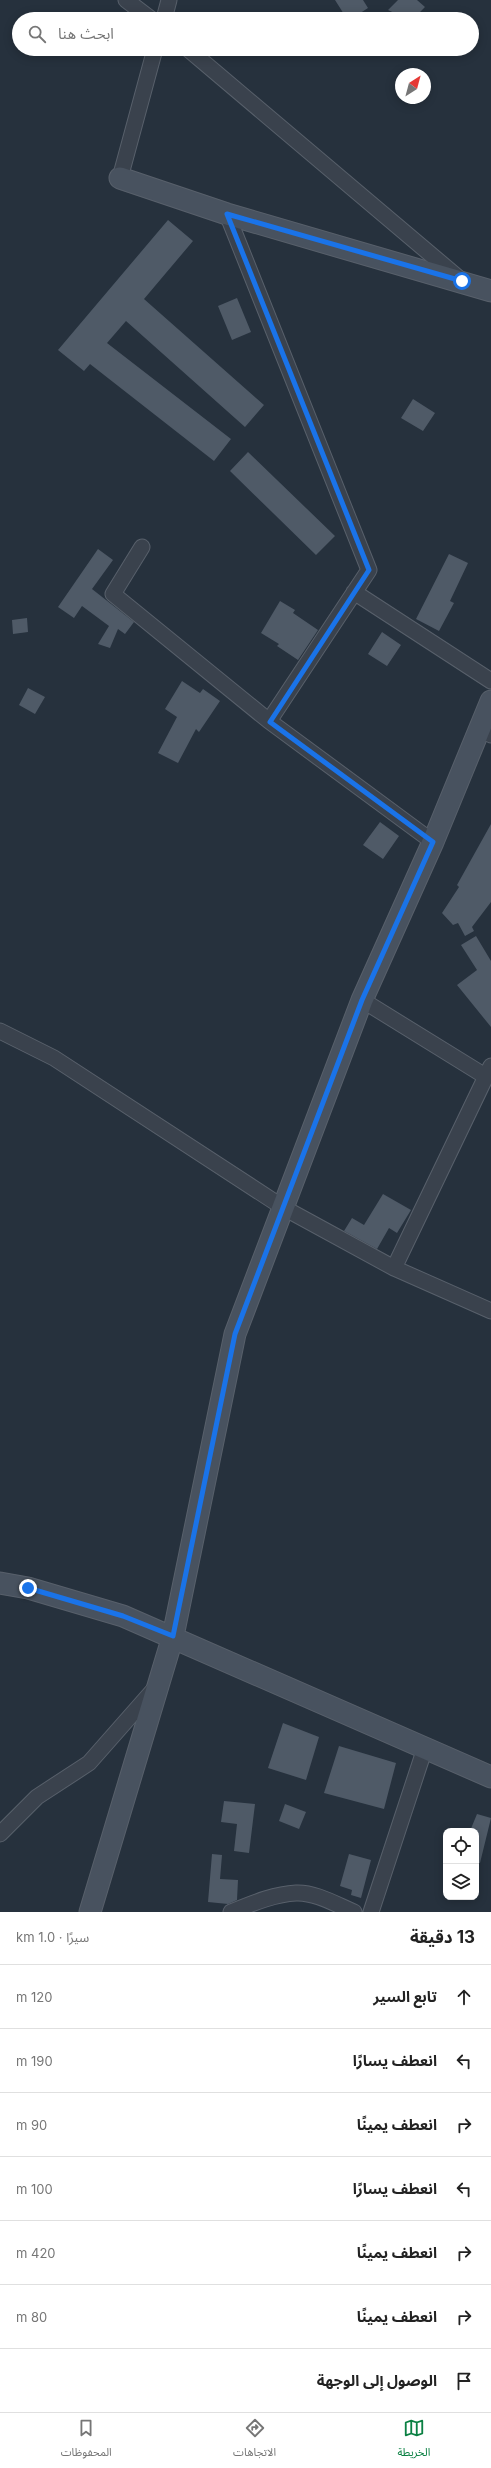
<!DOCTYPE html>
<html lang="ar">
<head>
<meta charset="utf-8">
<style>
	:root { --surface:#fff; --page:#f6f6f6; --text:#222; --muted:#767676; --line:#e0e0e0; --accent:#0b8043 }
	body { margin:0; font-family:Inter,"Noto Sans Arabic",sans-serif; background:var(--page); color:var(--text); direction:rtl }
	.controls { position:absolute; right:12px; bottom:12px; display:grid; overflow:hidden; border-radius:8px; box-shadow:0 2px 10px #0003 }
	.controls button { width:36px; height:36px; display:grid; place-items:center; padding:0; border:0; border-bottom:1px solid var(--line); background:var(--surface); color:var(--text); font:20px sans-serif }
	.compass { position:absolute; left:395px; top:68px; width:36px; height:36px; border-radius:50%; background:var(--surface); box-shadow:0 2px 10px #0003; rotate:36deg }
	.stop { position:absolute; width:12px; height:12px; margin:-9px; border:3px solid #1a73e8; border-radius:50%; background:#fff }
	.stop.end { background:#1a73e8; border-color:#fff; box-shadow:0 1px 4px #0008 }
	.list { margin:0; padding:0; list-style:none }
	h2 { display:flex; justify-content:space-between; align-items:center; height:52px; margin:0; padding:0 16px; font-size:17px }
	h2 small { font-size:13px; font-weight:400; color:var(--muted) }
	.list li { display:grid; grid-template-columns:26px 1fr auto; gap:12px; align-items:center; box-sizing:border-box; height:64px; padding:0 16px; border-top:1px solid var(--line) }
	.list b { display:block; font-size:15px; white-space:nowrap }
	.list em { font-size:13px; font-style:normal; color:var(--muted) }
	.icon { flex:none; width:22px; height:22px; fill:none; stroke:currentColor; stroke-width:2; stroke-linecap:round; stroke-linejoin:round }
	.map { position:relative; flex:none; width:491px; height:1912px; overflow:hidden; direction:ltr }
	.search { position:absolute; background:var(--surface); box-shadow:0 2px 10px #0003; left:12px; right:12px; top:12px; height:44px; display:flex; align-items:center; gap:10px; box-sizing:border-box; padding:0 14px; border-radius:22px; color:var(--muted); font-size:15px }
	.sheet { height:500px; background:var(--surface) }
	nav { display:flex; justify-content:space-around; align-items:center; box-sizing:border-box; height:56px; border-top:1px solid var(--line); background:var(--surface); font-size:11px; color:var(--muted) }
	nav a { display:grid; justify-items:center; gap:2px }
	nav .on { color:var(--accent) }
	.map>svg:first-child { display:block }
</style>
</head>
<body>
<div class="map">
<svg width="491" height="1912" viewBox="0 0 491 1912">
	<rect width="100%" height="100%" fill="#26313d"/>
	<path fill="#4f5a67" d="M335 0H363L368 8 351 19H347Z
		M398 0H417L425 7 413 19H407L388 10Z
		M168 220 193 241 144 299 264 405 245 427 126 321 107 343 231 439 214 461 90 364 84 371 58 350Z
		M237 298 251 332 232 340 218 306Z
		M413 399 435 413 423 431 401 418Z
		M248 452 335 536 316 555 230 471Z
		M98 549 113 560 92 589 134 622 125 634 118 629 110 648 98 644 109 626 82 606 74 618 58 607Z
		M449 554 468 563 450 601 454 603 439 631 416 619Z
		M280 601 295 610 293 613 318 630 298 660 277 646 279 644 261 633Z
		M27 618 28 632 13 634 12 620Z
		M382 632 401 645 387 666 368 654Z
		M182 681 200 693 203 689 220 701 199 732 196 729 178 763 158 753 177 717 165 709Z
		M28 688 45 697 35 714 19 705Z
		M380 822 399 836 383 859 363 845Z
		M491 824V902L472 927 474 931 465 936 458 923 453 925 442 913 459 887 457 885Z
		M476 936 491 961V1027L457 985 477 970 461 945Z
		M383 1194 411 1210 397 1233 389 1228 377 1249 344 1231 352 1218 364 1225Z
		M283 1723 319 1737 306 1780 268 1768Z
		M339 1746 396 1763 384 1809 324 1793Z
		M224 1801 255 1804 249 1853 234 1851 237 1824 221 1822Z
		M285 1804 306 1812 299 1829 279 1821Z
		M477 1814 491 1818 480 1863H476V1831H470Z
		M212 1854 222 1855 220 1879 238 1880 237 1900 228 1904 208 1902Z
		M349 1854 371 1860 361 1898 351 1895 352 1890 340 1886Z"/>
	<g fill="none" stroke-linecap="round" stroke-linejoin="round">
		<g stroke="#58606b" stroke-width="17">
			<path id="street" d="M126 0 151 19
				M164 19 169 0
				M188 49 461 280
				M120 178 155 49
				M227 214 369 570 269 721
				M142 547 113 594 269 721 433 842
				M354 592 491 681
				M479 728 491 735
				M362 1000 485 1076
				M0 1031 54 1058 284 1208 394 1268 491 1311
				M394 1268 491 1066
				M0 1834 37 1797 89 1763 156 1687
				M231 1912C251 1904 274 1894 296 1893 315 1892 337 1905 354 1912
				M371 1912 425 1748"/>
		</g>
		<g stroke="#58606b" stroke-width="23">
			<path id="secondary" d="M120 178 227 214 491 291
				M0 1583 28 1588 123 1616 491 1777
				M90 1912 173 1636 235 1334 362 1000 433 842 491 701"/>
		</g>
		<use href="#street" stroke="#3a424d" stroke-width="15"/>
		<use href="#secondary" stroke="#48525f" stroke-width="21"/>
	</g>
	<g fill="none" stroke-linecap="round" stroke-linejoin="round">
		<path stroke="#1a73e8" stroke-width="5" d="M28 1588 123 1616 173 1636 235 1334 362 1000 433 842 270 722 369 570 227 214 462 281"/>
	</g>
</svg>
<div class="controls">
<button><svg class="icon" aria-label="locate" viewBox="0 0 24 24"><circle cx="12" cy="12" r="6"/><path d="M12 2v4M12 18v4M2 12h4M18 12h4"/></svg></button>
<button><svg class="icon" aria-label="layers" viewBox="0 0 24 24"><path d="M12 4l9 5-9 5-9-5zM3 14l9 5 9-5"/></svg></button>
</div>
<svg class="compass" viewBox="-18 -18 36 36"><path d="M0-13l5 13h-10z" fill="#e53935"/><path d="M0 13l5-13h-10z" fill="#767676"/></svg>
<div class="stop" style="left:462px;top:281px"></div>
<div class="stop end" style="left:28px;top:1588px"></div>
<div class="search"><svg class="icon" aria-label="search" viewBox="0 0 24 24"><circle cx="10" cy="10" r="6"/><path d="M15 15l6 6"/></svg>ابحث هنا</div>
</div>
<section class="sheet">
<h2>13 دقيقة<small>سيرًا · 1.0 km</small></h2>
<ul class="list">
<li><svg class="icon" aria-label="ahead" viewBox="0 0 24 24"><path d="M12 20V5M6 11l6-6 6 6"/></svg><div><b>تابع السير</b></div><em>120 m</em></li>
<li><svg class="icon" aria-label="left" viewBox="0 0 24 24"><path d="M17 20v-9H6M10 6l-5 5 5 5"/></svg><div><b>انعطف يسارًا</b></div><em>190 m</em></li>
<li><svg class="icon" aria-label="right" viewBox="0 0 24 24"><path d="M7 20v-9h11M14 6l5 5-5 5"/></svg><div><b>انعطف يمينًا</b></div><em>90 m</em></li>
<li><svg class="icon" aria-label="left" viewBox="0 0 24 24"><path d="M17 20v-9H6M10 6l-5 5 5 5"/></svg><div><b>انعطف يسارًا</b></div><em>100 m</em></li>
<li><svg class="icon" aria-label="right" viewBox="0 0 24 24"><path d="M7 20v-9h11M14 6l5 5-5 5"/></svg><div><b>انعطف يمينًا</b></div><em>420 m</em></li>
<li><svg class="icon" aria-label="right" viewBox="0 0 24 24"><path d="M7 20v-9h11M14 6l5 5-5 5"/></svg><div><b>انعطف يمينًا</b></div><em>80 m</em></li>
<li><svg class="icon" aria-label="arrive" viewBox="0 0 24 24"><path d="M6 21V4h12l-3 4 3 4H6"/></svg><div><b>الوصول إلى الوجهة</b></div></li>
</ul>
</section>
<nav>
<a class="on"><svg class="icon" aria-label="map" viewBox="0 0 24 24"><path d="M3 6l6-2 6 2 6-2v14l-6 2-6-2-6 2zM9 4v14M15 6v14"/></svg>الخريطة</a>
<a><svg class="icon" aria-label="directions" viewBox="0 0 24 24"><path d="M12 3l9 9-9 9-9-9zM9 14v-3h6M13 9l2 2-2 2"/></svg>الاتجاهات</a>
<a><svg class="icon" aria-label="saved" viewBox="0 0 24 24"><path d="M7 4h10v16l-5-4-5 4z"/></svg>المحفوظات</a>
</nav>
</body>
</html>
